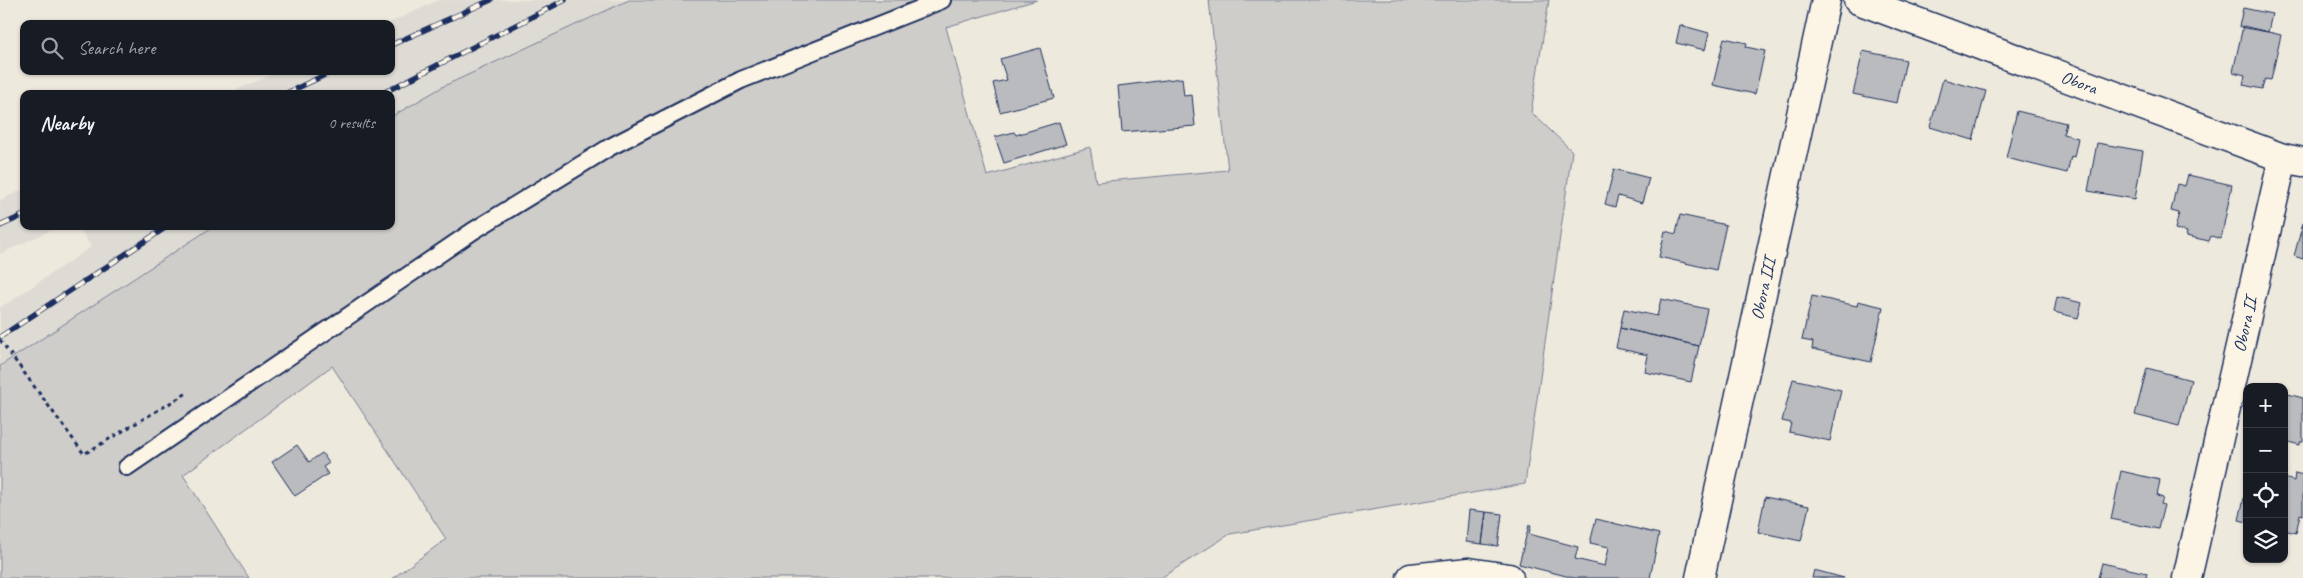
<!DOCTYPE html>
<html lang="en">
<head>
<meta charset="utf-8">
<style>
	:root { --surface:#171b24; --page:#242831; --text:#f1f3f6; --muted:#9ea1a6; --line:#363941 }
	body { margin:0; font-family:Caveat,sans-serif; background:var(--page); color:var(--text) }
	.controls { position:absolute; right:15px; bottom:15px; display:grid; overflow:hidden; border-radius:10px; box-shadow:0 1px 4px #0004 }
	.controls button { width:45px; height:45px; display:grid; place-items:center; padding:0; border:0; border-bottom:1px solid var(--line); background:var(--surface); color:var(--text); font:25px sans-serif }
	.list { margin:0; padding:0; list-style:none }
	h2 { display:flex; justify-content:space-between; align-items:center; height:65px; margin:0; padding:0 20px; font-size:21px }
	h2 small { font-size:16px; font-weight:400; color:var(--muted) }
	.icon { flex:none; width:28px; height:28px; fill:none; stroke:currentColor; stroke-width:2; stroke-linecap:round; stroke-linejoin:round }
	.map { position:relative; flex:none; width:2303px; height:578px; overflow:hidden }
	.search { position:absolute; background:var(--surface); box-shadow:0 1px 4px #0004; left:20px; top:20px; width:375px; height:55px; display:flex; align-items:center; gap:12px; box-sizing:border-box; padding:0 18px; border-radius:10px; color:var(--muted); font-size:19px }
	.panel { position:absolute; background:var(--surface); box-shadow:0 1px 4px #0004; left:20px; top:90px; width:375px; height:140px; border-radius:10px }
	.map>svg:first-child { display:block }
</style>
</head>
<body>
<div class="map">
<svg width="2303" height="578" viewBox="0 0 2303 578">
	<rect width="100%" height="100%" fill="#eee9dd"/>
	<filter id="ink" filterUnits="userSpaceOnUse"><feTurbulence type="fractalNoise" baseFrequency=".02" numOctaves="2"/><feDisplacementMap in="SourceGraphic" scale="10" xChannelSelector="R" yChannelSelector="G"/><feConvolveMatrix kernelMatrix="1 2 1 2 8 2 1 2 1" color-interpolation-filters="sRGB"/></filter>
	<g filter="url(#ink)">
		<path fill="#dedbd4" d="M439 0H629L444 86 391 117V94H227L280 71H391V24H387Z
			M24 189V226H60L0 254V200Z
			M78 226H214L0 366V308L91 247Z"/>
		<path fill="#cfcdca" stroke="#757e94" d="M629 0H1037L946 27 987 176 1090 147 1096 182 1228 170 1209 0H1549L1531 112 1572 151 1525 484 1230 534 1161 578H393L446 539 332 366 183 475 249 578H0V366L214 226H391V117L444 86Z"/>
		<path fill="#babbbe" stroke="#1b2f5e" d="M2243 8 2272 14 2268 32 2239 27Z
			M1680 25 1709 33 1705 50 1676 43Z
			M2243 26 2281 35 2271 80 2265 79 2262 89 2243 85 2245 75 2233 72Z
			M1724 38 1747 43 1746 47 1765 51 1755 94 1713 85Z
			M1040 48 1054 98 1000 112 993 83 1007 80 1000 59Z
			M1863 51 1906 60 1897 103 1853 94Z
			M1182 78 1184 96 1192 95 1195 126 1122 132 1118 86Z
			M1943 79 1986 91 1973 140 1930 127Z
			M2017 111 2066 123 2063 134 2078 138 2074 157 2071 156 2067 173 2006 158Z
			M1059 122 1066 144 1004 163 995 137 1014 132 1016 135Z
			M2097 143 2143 151 2135 199 2088 191Z
			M1614 169 1649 178 1642 203 1618 196 1615 207 1605 204Z
			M2188 175 2232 185 2221 239 2211 236 2209 241 2186 236 2187 232 2175 229 2179 213 2171 211 2177 184 2185 186Z
			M1680 215 1726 225 1716 270 1659 257 1665 231 1676 234Z
			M2303 223V259L2294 256Z
			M1812 296 1857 306 1858 301 1883 307 1871 362 1812 349 1813 342 1802 340Z
			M2057 297 2082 303 2078 318 2054 312Z
			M1661 299 1707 309 1699 346 1620 328 1624 309 1657 316Z
			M1620 328 1699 346 1691 382 1645 372 1648 355 1616 348Z
			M2147 368 2191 380 2179 426 2135 415Z
			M1793 379 1841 390 1830 441 1789 432 1791 423 1782 421Z
			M2284 393 2303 398V442H2300V445L2284 441Z
			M297 445 309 462 322 453 329 463 323 467 328 474 295 496 272 462Z
			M2121 471 2160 480 2157 496 2163 498 2161 504 2164 505 2158 529 2111 519Z
			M2295 473 2303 475V515L2300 514 2296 533 2284 530V478L2294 481Z
			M2247 485V522L2239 520Z
			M1765 497 1809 506 1801 541 1758 532Z
			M1469 510 1486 512 1482 544 1466 542Z
			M1486 512 1502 514 1498 546 1482 544Z
			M1596 519 1659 534 1650 578H1574L1519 564 1529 525H1531L1529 534 1578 547 1575 559 1605 566 1609 547 1590 543Z
			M2102 563 2147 573 2146 578H2098Z
			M1814 570 1844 578H1812Z"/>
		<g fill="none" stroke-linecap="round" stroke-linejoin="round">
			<g stroke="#1b2f5e" stroke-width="20">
				<path id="lane" d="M127 467 473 231 610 147 741 80 942 0"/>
			</g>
			<g stroke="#1b2f5e" stroke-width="31">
				<g id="street">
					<path id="s1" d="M1858 0 2283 158 2303 162"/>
					<path d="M1411 578 1469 572 1509 578"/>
					<path id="s2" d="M1700 578 1826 0"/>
					<path id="s3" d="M2187 578 2283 158"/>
				</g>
			</g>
			<path stroke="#1b2f5e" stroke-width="3" stroke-dasharray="4 4" stroke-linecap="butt" d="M0 340 84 454 187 393"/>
			<use href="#lane" stroke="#fcf5e5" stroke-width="16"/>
			<use href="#street" stroke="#fcf5e5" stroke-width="28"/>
			<g stroke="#1b2f5e" stroke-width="5.5">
				<path id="rail" d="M391 45 491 0
					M285 94 333 71
					M381 94 565 0
					M0 226 24 215
					M0 337 168 226"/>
			</g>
			<use href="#rail" stroke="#fcf5e5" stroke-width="4" stroke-dasharray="11" stroke-linecap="butt"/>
		</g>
	</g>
	<g text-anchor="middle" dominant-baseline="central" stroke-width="4.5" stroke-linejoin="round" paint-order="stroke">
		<g font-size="18" fill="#1b2f5e" stroke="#fcf5e5">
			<text stroke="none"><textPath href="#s1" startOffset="236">Obora</textPath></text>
			<text stroke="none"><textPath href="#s2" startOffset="296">Obora III</textPath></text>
			<text stroke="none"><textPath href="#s3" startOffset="260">Obora II</textPath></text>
		</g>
	</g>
</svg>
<div class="controls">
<button>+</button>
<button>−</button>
<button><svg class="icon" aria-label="locate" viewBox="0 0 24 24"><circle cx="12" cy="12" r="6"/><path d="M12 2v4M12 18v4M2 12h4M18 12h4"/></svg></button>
<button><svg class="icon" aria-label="layers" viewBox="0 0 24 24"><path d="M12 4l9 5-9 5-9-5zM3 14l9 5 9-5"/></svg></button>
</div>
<div class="search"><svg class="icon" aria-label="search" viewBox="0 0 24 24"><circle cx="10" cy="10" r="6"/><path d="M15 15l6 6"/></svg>Search here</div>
<section class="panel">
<h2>Nearby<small>0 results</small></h2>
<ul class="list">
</ul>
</section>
</div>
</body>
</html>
